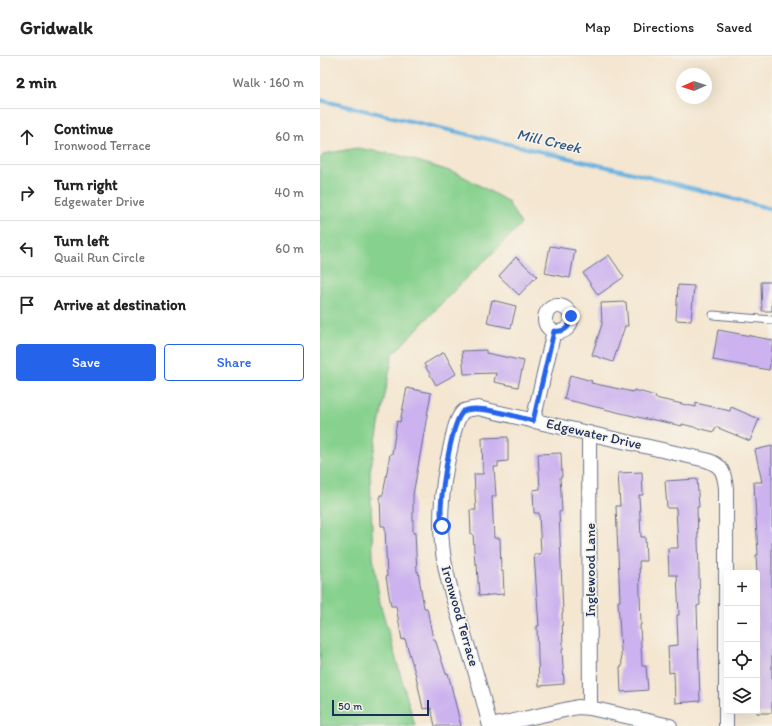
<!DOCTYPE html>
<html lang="en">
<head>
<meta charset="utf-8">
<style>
	:root { --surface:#fff; --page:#f2f2f2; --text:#222; --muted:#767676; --line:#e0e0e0; --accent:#2563eb }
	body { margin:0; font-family:Itim,sans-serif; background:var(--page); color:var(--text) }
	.controls { position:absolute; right:12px; bottom:12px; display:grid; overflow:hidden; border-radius:4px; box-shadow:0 4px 16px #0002 }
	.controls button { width:36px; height:36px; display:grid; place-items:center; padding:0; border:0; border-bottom:1px solid var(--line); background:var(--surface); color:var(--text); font:20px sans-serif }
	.compass { position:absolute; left:356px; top:12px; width:36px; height:36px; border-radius:50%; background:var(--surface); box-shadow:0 4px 16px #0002; rotate:267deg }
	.scale { position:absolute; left:12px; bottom:10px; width:97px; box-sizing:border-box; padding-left:4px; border:2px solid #1b2f5e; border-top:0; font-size:11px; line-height:14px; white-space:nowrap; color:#1b2f5e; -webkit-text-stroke:3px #f7f3e8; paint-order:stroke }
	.stop { position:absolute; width:12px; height:12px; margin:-9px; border:3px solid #2563eb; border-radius:50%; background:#fff }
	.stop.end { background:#2563eb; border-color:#fff; box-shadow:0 1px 4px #0008 }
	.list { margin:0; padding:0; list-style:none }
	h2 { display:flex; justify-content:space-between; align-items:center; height:52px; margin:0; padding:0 16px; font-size:17px }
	h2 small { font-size:13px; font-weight:400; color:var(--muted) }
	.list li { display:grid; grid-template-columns:26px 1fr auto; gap:12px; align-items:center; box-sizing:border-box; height:56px; padding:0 16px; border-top:1px solid var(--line) }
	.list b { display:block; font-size:15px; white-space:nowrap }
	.list p { margin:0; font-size:13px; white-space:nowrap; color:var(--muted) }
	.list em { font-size:13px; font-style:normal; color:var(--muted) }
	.actions { display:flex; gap:8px; padding:12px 16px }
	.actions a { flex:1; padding:9px 0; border:1px solid var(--accent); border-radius:4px; text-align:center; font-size:14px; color:var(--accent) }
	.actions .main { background:var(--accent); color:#fff }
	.icon { flex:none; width:22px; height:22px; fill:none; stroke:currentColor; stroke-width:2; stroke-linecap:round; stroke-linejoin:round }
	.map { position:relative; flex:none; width:452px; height:670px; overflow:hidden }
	header { display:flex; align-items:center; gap:24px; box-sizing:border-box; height:56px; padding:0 20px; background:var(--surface); border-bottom:1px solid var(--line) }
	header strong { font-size:19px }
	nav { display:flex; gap:22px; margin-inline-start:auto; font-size:14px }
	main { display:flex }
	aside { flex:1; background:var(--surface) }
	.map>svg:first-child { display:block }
</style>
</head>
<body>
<header>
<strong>Gridwalk</strong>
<nav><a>Map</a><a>Directions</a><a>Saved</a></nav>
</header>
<main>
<aside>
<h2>2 min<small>Walk · 160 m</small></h2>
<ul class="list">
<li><svg class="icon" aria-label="ahead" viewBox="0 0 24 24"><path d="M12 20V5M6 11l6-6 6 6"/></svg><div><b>Continue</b><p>Ironwood Terrace</p></div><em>60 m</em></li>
<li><svg class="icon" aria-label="right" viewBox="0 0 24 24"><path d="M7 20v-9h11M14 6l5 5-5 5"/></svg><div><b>Turn right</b><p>Edgewater Drive</p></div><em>40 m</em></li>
<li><svg class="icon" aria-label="left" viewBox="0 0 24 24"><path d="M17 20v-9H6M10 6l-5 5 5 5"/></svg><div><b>Turn left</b><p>Quail Run Circle</p></div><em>60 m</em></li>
<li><svg class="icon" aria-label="arrive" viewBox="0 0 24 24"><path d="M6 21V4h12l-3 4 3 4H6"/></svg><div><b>Arrive at destination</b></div></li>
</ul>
<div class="actions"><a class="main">Save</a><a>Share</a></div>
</aside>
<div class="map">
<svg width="452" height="670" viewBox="0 0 452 670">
	<rect width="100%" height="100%" fill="#f7f3e8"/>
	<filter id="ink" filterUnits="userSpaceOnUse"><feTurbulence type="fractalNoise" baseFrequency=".025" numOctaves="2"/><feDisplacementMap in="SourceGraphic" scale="8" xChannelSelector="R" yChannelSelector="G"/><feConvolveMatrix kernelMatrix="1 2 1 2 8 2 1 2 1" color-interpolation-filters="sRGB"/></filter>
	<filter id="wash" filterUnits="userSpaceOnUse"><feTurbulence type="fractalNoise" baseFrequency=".012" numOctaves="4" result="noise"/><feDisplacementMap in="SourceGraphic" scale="16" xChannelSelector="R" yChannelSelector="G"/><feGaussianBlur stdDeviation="0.9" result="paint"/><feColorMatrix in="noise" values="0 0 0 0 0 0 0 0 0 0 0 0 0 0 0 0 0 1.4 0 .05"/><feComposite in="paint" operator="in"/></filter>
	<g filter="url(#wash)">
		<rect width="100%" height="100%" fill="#f4e6d0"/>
		<path fill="#87d18e" stroke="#518076" d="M37 92 78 99 139 118 187 145 201 168 176 194 146 222 73 298 50 415 53 501 60 547 95 670H0V103L4 98Z"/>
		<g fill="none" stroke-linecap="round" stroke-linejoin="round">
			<path stroke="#69b2e1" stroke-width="4" d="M0 44 313 117 452 153"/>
		</g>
		<g id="blocks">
			<path fill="#ccb2ef" d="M230 190 255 194 250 222 225 217Z
				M289 199 304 221 278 239 263 217Z
				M196 201 217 220 199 239 179 220Z
				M441 226H452V255H442Z
				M358 229 374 230 371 265 356 264Z
				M172 244 196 250 191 272 167 267Z
				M306 246 308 270H305L293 306 272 299 282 268 281 247Z
				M398 274 452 284V298L449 314 393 304Z
				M166 294V297L204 305 198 331 174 326 176 317 144 318 142 295Z
				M124 296 136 318 116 329 104 308Z
				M250 319 272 325 271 327 313 336 314 334 336 340 335 342 376 351V347L410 355 411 351 439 363 430 385 396 371 394 376 362 368V370L330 363V364L272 350 244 343Z
				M87 332 111 337 93 439V477H95L97 516 98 515 104 552H107L113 583H115L126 618 128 617 141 670H115L111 652 103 653 96 620 85 583 82 584 76 550H71L66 521H67L65 470H61L60 439H63L70 398H72L77 365 80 366Z
				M188 381V405L178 406V411H174L176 440 172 441 174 482H180L181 515H183L184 538 159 540 157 508H155L153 478H151L150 454H156L154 418H163L162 382Z
				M452 390V657H437V517L436 499H438L434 426H442L435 394Z
				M241 397 242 421H240L242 455 239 456 243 557H242L243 594H242L244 628 219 630 217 570H219L214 498H221L219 457H214L213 434 220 433 218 398Z
				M322 416 323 439H319L321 481H325L326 505H319L321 569H320L322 610H326L328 634 301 636 300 611H302L298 545H300L296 450H300L298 417Z
				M377 423 379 451H377L380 549 377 550 380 645 355 647 354 616 349 617 348 590 358 589 357 559H359L357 519H349L348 492H358L356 452H347L345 425Z"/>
		</g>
	</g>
	<g filter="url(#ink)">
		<use href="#blocks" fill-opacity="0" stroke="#676f86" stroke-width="1"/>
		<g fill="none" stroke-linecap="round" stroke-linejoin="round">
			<g stroke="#676f86" stroke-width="9">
				<path id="lane" d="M393 259 452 264"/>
			</g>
			<g stroke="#676f86" stroke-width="16">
				<path id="street" d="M225 263a13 13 0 1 1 26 0a13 13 0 1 1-26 0Z
					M213 365 234 275
					M269 377 270 652
					M170 670C163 642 155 613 146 585 137 553 125 522 122 488 119 454 123 422 131 389 133 380 136 361 144 355 148 353 154 353 158 352L386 404C402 409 404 416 406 432V670
					M171 670 258 651 270 652 350 670"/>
			</g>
			<use href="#lane" stroke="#fff" stroke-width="7"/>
			<use href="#street" stroke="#fff" stroke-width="14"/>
		</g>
	</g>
	<g fill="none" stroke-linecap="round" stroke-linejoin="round" filter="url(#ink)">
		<path stroke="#2563eb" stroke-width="5" d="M122 470C121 464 121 458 121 452 122 435 131 363 144 355 157 348 198 361 213 365L234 275C245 276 250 272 251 260"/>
	</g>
	<g text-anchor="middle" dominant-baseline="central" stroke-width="3.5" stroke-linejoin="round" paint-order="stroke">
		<g font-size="14" fill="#1b2f5e" stroke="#f7f3e8">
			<text transform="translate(274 378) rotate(13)">Edgewater Drive</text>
			<text transform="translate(270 514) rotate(-90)">Inglewood Lane</text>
			<text transform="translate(140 560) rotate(74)">Ironwood Terrace</text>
		</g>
		<g font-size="15" font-style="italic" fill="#325685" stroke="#f7f3e8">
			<text transform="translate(229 85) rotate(13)">Mill Creek</text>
		</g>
	</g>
</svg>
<div class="controls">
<button>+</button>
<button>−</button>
<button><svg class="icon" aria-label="locate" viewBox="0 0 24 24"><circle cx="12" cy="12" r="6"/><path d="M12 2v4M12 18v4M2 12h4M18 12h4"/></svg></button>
<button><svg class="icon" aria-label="layers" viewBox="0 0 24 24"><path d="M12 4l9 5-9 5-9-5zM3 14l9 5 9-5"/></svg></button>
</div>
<svg class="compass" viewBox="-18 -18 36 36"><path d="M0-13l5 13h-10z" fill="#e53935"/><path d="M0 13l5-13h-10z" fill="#767676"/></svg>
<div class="scale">50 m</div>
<div class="stop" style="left:122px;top:470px"></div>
<div class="stop end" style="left:251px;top:260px"></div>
</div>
</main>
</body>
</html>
